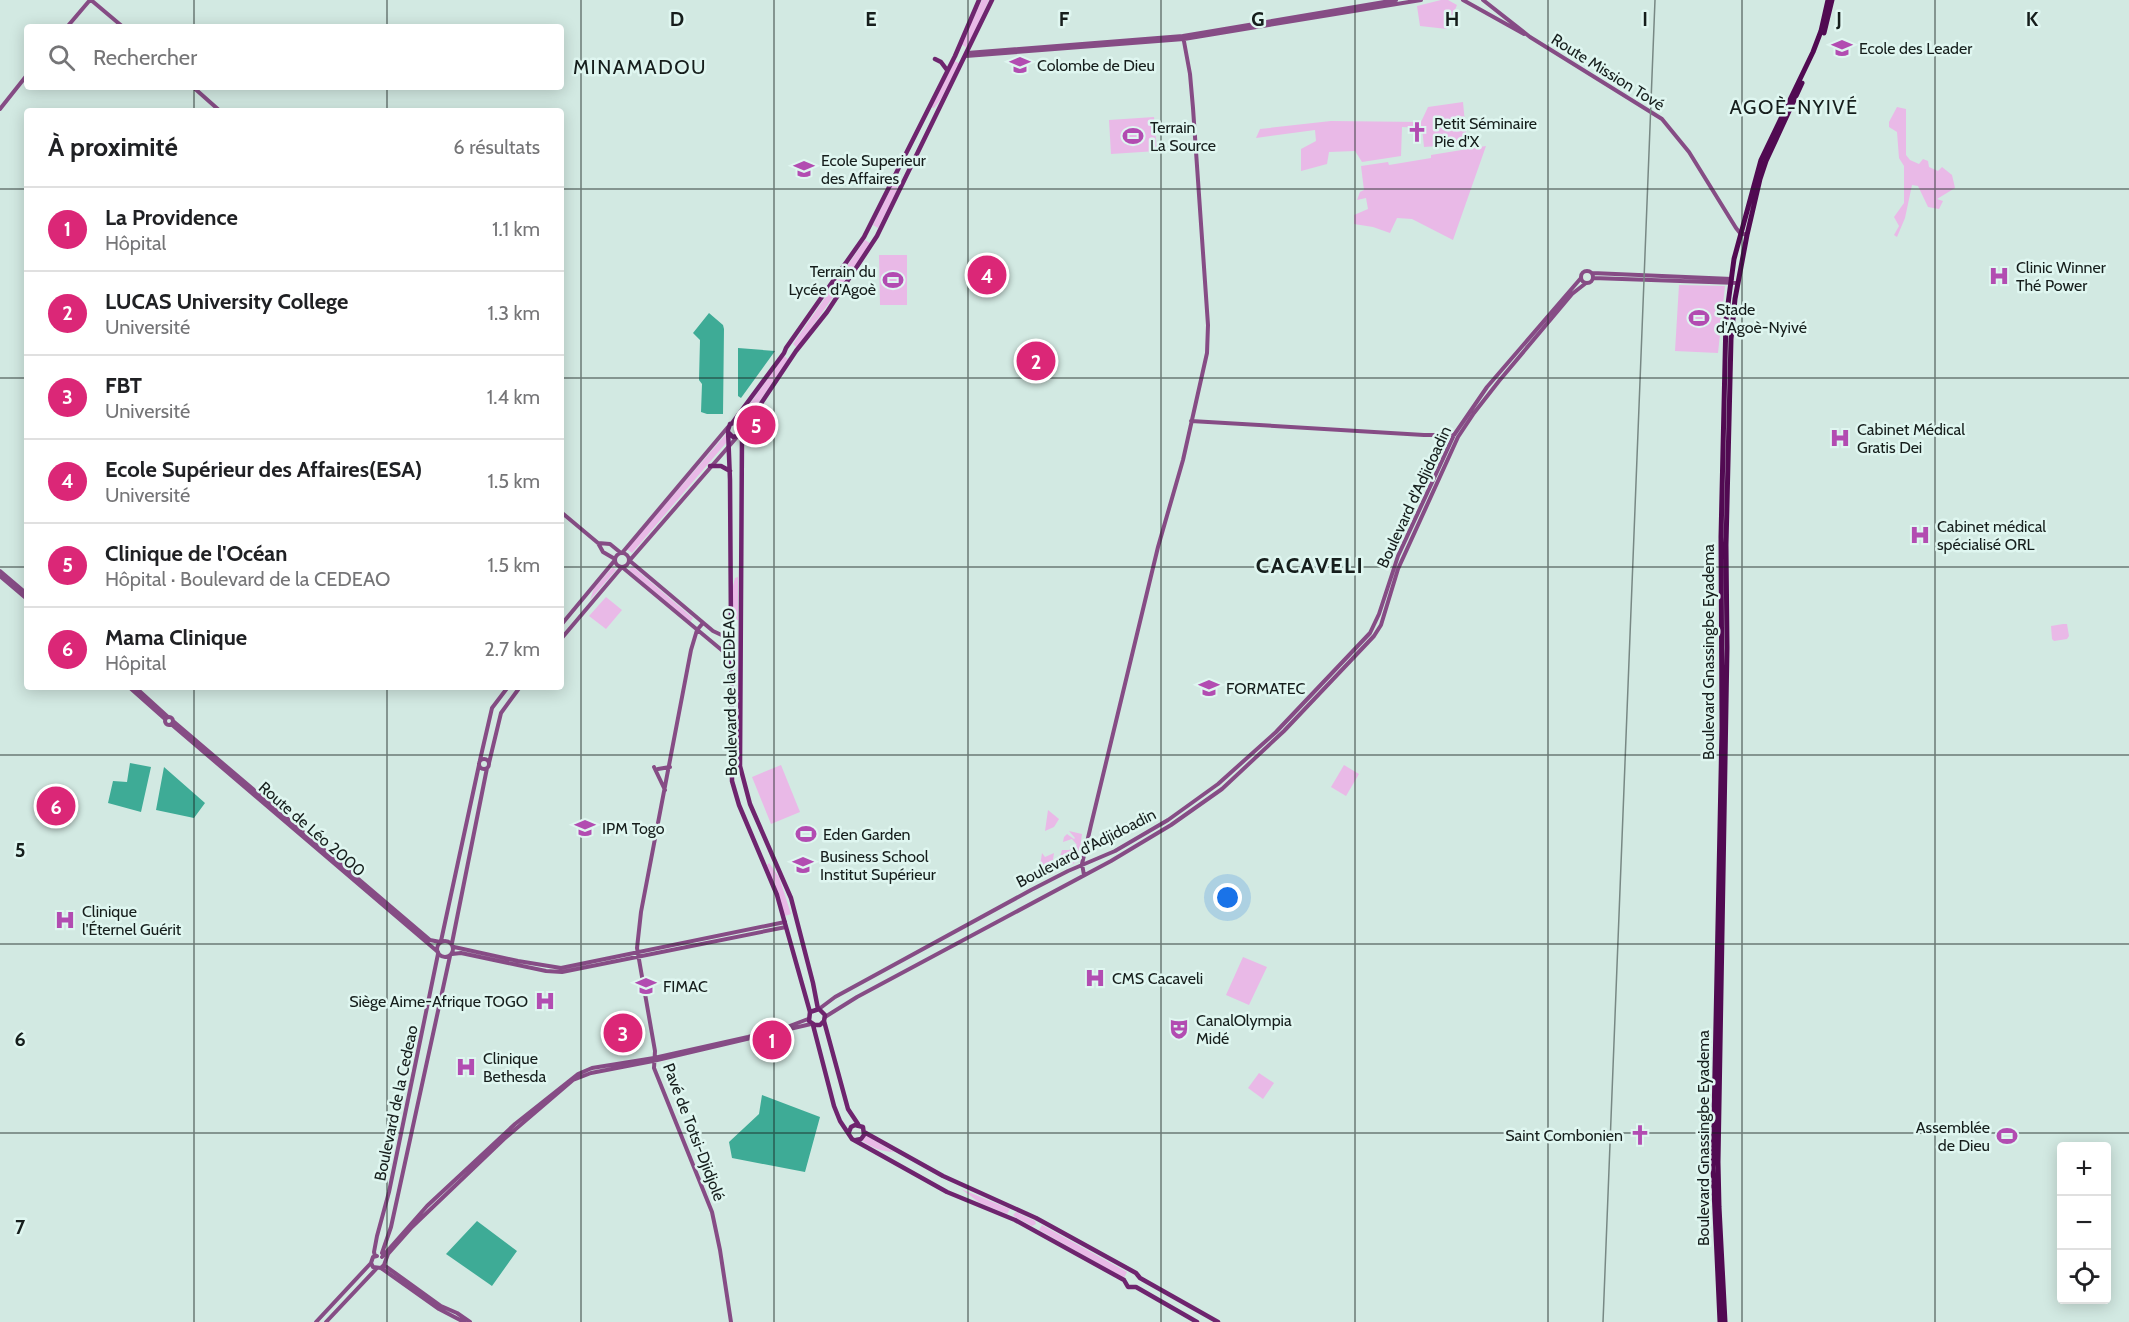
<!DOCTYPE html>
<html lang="fr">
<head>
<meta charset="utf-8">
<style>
	:root { --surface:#fff; --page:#f2f2f2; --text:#202124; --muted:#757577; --line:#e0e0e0; --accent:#db2777 }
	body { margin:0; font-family:Cabin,sans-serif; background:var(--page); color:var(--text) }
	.controls { position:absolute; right:18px; bottom:18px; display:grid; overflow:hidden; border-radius:6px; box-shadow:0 3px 15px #0003 }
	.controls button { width:54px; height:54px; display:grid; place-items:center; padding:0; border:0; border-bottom:2px solid var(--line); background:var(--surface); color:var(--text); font:30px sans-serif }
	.you { position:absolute; left:1228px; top:898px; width:21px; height:21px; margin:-15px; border:4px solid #fff; border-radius:50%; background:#1a73e8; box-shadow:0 0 0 9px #1a73e833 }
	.badge { display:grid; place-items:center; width:39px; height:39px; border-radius:50%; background:var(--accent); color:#fff; font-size:20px; font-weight:700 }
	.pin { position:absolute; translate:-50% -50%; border:3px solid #fff; box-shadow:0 2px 6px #0006 }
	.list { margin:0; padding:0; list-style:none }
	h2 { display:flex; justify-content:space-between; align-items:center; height:78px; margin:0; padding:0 24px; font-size:26px }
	h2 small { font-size:20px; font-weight:400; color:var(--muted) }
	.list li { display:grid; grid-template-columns:39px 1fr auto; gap:18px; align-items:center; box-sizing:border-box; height:84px; padding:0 24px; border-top:2px solid var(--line) }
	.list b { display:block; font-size:22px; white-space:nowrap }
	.list p { margin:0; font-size:20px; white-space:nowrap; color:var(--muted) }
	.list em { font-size:20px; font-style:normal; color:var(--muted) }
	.icon { flex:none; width:33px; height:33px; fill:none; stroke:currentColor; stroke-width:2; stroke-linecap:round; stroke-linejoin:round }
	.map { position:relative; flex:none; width:2129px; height:1322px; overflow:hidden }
	.search { position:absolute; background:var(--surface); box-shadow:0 3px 15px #0003; left:24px; top:24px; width:540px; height:66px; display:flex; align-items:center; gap:15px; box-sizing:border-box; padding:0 21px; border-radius:6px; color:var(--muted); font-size:22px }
	.panel { position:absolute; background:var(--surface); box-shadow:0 3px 15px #0003; left:24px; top:108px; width:540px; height:582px; border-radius:6px }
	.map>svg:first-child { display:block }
</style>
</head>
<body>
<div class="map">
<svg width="2129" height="1322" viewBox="0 0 2129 1322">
	<rect width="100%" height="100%" fill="#d2e9e2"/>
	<path fill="#e9b9e7" d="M982 0H989L967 48 961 44Z
		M1441 0H1448L1457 5 1447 29 1420 26 1417 6Z
		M954 61 959 63 941 99 934 108 930 107Z
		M1463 102 1467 144 1424 147 1422 128 1402 127 1401 156 1362 162 1355 151 1329 152 1327 164 1301 171V149L1316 141 1315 130 1256 138 1260 129 1331 121 1421 122 1428 107Z
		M1897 107 1906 109V155L1910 160 1919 164 1923 159 1928 161 1929 167 1938 171 1942 167 1952 175 1955 188 1937 199 1943 201 1939 209 1928 207 1918 186 1912 185 1905 218 1897 237 1894 235 1899 226 1894 217 1904 203V166L1899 158 1897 132 1889 127V122Z
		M1154 117 1157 151 1111 154 1109 120Z
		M1486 146 1453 240 1412 219 1397 218 1390 233 1373 227 1354 224V215L1368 209 1366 198 1357 200 1360 192 1364 190 1361 166 1388 162 1389 165 1431 158V155Z
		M896 178 899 180 896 192 878 228 873 225Z
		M865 240 870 243 865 252 797 348 793 344Z
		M879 255H907V305H880Z
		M1679 285 1725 286 1718 353 1675 351Z
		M784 356 788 359 744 424 739 419Z
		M726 434V443L632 553 627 549Z
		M632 566 693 618 690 622 629 570Z
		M613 567 616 570 590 600 594 588Z
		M738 577V620H732V590L735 578Z
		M606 597 622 610 606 629 589 616Z
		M2063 624H2067L2069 636 2067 639 2054 641 2052 639 2051 626Z
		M781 765 800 812 771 824 752 777Z
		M1344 765 1359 774 1346 796 1331 787Z
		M1048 810 1059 819 1054 827 1045 831Z
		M1069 831 1082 834 1078 861 1069 866 1059 867 1058 863 1062 850H1069L1077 845 1072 839 1063 842 1064 837 1067 834 1074 839 1075 838Z
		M1042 853 1045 857 1054 853 1052 866 1039 873Z
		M769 863 779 877 791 914 785 916 767 865Z
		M1243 957 1267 967 1249 1005 1226 995Z
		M1259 1073 1274 1083 1263 1099 1248 1088Z
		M865 1135 894 1152C882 1152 870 1147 861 1140Z
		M961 1189 1010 1209 1007 1214 980 1203Z
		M1016 1212 1035 1221 1036 1224 1032 1226 1015 1217 1013 1215Z
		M1042 1225 1127 1272 1124 1278 1039 1230Z"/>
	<path fill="#3eab96" d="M709 313 723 325 724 329 723 414H707L701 412 702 384 699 380 700 340 693 333Z
		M738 348 775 351 741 398 738 396Z
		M130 763 151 767 141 812 108 803 113 781 127 782Z
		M164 767 205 803 194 818 156 810Z
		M762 1095 820 1117 805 1172 732 1158 729 1142 759 1114Z
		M477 1221 517 1251 492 1286 446 1254Z"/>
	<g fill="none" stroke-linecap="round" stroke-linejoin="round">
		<path stroke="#864c85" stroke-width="4" d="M91 0 123 27
			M1463 0 1524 34
			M1483 0 1530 37 1662 119 1689 152 1736 228 1740 233 1747 235
			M67 27 90 0
			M967 53 1183 36 1396 0
			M966 56 1184 39 1421 0
			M193 87 220 111
			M0 109 27 75
			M1581 277a6 6 0 1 1 12 0a6 6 0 1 1-12 0Z
			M1592 273 1732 279
			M1593 278 1738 283
			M1191 421 1424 435H1454
			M561 512 598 543 603 552 615 559
			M598 543 610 544 621 553
			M615 560a7 7 0 1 1 14 0a7 7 0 1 1-14 0Z
			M622 553 728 427
			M630 560 737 437
			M630 561 713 631 730 639
			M622 567 730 657
			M0 571 27 594
			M0 576 27 599
			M703 623 697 630 691 650 641 912 637 948 655 1051 654 1068 712 1212 720 1250 731 1322
			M561 625 615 560
			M561 639 622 567
			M129 687 165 719
			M135 687 168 717
			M165 721a4 4 0 1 1 8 0a4 4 0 1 1-8 0Z
			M173 721 430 940 440 942
			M171 724 438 952
			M479 764a5 5 0 1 1 10 0a5 5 0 1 1-10 0Z
			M480 760 492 708 508 687
			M489 763 501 713 520 687
			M654 767 665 790
			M658 769 670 767
			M1084 875 1082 864 1091 825 1158 547 1183 460 1207 353 1208 325 1193 108 1190 74 1183 36
			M437 949a8 8 0 1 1 16 0a8 8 0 1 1-16 0Z
			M441 941 479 765
			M452 943 487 768
			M454 947 518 961 561 968 785 922
			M452 954 461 953 546 971 562 972 786 927
			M819 1009 835 997 1031 890 1068 871 1115 851 1168 820 1218 784 1276 732 1370 633 1379 614 1398 556 1454 435 1487 387 1581 278
			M825 1017 857 997 1111 861 1171 825 1222 789 1284 731 1374 636 1381 625 1398 569 1458 437 1474 413 1499 381 1572 294 1586 283
			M382 1253 391 1227 450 956
			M375 1256 374 1252 377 1236 389 1192 438 954
			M382 1257 427 1206 515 1124 578 1074 592 1068 654 1058 748 1037 787 1027 808 1019
			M371 1263 373 1267 381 1268 439 1309 464 1322
			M384 1265 441 1306 457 1313 470 1322
			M381 1268 384 1265 388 1254 412 1227 504 1139 573 1080 591 1073 653 1061 811 1024
			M316 1322 371 1263 373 1257 377 1256
			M326 1322 377 1268"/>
		<path stroke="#6e246e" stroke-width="4.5" d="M935 59 941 62 947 70
			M796 351 827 312 877 236 992 0
			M733 422 784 353 786 348 864 237 955 56 979 0
			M743 429 740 423 737 422 730 424 728 430 730 480 732 781 739 805 777 895 810 1012 809 1021 815 1025H820L824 1021
			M729 433 733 437 740 435 796 351
			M742 434 740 766 750 804 791 898 813 983 818 1009
			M710 466H721L730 471
			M810 1012 819 1009 825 1015 824 1021 848 1109 858 1124
			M813 1025 834 1106 840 1121 852 1139 947 1192 1015 1220 1124 1280 1128 1287H1136L1197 1322
			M849 1132 851 1127 855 1125 863 1127 864 1135 861 1139 856 1140
			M864 1132 943 1176 1036 1218 1136 1273 1140 1278 1218 1322"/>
		<path stroke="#510a52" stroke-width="5" d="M1824 33 1832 0
			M1720 1322 1713 1168 1722 728 1721 537 1726 319 1734 259 1761 160 1813 52 1821 31 1828 0
			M1725 1322 1719 1207 1718 1162 1727 648 1726 545 1731 339 1735 299 1747 235 1760 179 1766 161 1802 83"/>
		<path stroke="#788884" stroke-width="1.5" d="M1603 1322 1655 0"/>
	</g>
	<path fill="none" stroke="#161e1c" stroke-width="1.5" stroke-opacity="0.55" d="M194 0V27M387 0V27M581 0V1322M774 0V1322M968 0V1322M1161 0V1322M1355 0V1322M1548 0V1322M1742 0V1322M1935 0V1322M194 87V111M387 87V111M0 189H27M561 189H2129M0 378H27M561 378H2129M0 567H27M561 567H2129M194 687V1322M387 687V1322M0 755H2129M0 944H2129M0 1133H2129"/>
	<defs>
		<g id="university-bare" transform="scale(1.62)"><path d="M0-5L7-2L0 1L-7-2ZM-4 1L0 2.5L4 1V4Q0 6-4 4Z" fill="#b24cb1" stroke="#dff6f0" stroke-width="2.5" paint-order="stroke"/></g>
		<g id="church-bare" transform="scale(1.62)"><path d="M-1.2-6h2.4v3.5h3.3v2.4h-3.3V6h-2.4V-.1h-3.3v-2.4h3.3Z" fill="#b24cb1" stroke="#dff6f0" stroke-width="2.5" paint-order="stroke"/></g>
		<g id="stadium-bare" transform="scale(1.62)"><path d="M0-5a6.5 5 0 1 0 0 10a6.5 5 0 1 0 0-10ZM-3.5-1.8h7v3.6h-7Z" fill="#b24cb1" stroke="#dff6f0" stroke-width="2.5" paint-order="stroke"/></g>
		<g id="hospital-bare" transform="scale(1.62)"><path d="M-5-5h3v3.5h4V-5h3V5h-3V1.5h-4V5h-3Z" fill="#b24cb1" stroke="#dff6f0" stroke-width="2.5" paint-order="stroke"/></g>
		<g id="theatre-bare" transform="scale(1.62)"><path d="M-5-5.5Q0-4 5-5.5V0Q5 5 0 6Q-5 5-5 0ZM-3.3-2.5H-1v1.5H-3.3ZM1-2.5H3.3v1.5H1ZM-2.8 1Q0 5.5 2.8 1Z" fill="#b24cb1" stroke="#dff6f0" stroke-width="2.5" paint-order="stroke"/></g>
	</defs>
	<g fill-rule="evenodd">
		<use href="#university-bare" x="1842" y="48"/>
		<use href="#university-bare" x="1020" y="65"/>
		<use href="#church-bare" x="1417" y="132"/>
		<use href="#stadium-bare" x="1133" y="136"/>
		<use href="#university-bare" x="804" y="169"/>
		<use href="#hospital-bare" x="1999" y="276"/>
		<use href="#stadium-bare" x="893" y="280"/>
		<use href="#stadium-bare" x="1699" y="318"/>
		<use href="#hospital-bare" x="1840" y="438"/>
		<use href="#hospital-bare" x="1920" y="535"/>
		<use href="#university-bare" x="1209" y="688"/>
		<use href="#university-bare" x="585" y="828"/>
		<use href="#stadium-bare" x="806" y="834"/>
		<use href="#university-bare" x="803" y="865"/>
		<use href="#hospital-bare" x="65" y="920"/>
		<use href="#hospital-bare" x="1095" y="978"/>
		<use href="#university-bare" x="646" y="986"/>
		<use href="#hospital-bare" x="545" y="1001"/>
		<use href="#theatre-bare" x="1179" y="1029"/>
		<use href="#hospital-bare" x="466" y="1067"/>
		<use href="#church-bare" x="1640" y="1135"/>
		<use href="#stadium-bare" x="2007" y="1136"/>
	</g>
	<g text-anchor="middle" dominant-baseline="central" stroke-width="5" stroke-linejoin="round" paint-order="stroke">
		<g font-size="16" fill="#161e1c" stroke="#dff6f0" text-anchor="start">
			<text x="1859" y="48">Ecole des Leader</text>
			<text x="1037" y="65">Colombe de Dieu</text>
			<text x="1434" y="123">Petit Séminaire<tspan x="1434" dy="18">Pie d'X</tspan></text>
			<text x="1150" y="127">Terrain<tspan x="1150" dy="18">La Source</tspan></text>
			<text x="821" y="160">Ecole Superieur<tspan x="821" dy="18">des Affaires</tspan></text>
			<text x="2016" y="267">Clinic Winner<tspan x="2016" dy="18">Thé Power</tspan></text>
			<text x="876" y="271" text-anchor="end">Terrain du<tspan x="876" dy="18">Lycée d'Agoè</tspan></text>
			<text x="1716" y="309">Stade<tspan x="1716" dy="18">d'Agoè-Nyivé</tspan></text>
			<text x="1857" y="429">Cabinet Médical<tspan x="1857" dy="18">Gratis Dei</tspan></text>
			<text x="1937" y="526">Cabinet médical<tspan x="1937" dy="18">spécialisé ORL</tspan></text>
			<text x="1226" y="688">FORMATEC</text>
			<text x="602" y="828">IPM Togo</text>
			<text x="823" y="834">Eden Garden</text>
			<text x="820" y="856">Business School<tspan x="820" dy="18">Institut Supérieur</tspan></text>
			<text x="82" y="911">Clinique<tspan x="82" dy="18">l'Éternel Guérit</tspan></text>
			<text x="1112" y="978">CMS Cacaveli</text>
			<text x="663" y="986">FIMAC</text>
			<text x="528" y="1001" text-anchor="end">Siège Aime-Afrique TOGO</text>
			<text x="1196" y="1020">CanalOlympia<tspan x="1196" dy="18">Midé</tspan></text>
			<text x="483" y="1058">Clinique<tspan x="483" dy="18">Bethesda</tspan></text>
			<text x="1990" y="1127" text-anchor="end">Assemblée<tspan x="1990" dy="18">de Dieu</tspan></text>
			<text x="1623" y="1135" text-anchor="end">Saint Combonien</text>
		</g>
		<g font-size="16" fill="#161e1c" stroke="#dff6f0">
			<text transform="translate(1608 72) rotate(32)">Route Mission Tové</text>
			<text transform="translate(1414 497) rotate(-65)">Boulevard d'Adjidoadin</text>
			<text transform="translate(1708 652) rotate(-90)">Boulevard Gnassingbe Eyadema</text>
			<text transform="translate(730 692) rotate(-91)">Boulevard de la CEDEAO</text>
			<text transform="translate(312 829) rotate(41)">Route de Léo 2000</text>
			<text transform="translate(1086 848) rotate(-27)">Boulevard d'Adjidoadin</text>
			<text transform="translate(396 1103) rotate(-78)">Boulevard de la Cedeao</text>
			<text transform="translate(694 1132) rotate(69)">Pavé de Totsi-Djidjolé</text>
			<text transform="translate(1703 1138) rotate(-90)">Boulevard Gnassingbe Eyadema</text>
		</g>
		<g font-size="20" letter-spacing="1.5" fill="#161e1c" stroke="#dff6f0">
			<text x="640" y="67">MINAMADOU</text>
			<text x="1794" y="107">AGOÈ-NYIVÉ</text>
		</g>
		<g font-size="22" font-weight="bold" letter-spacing="1.5" fill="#161e1c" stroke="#dff6f0">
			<text x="1310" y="565">CACAVELI</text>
		</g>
	</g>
	<g font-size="20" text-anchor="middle" font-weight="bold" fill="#161e1c" stroke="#dff6f0" stroke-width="5" stroke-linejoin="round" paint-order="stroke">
		<text x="677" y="26">D</text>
		<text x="871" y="26">E</text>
		<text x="1064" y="26">F</text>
		<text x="1258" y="26">G</text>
		<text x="1452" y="26">H</text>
		<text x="1645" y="26">I</text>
		<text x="1839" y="26">J</text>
		<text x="2032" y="26">K</text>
		<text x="20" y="857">5</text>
		<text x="20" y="1046">6</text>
		<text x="20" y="1234">7</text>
	</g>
</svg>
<div class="controls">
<button>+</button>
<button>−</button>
<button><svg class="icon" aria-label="locate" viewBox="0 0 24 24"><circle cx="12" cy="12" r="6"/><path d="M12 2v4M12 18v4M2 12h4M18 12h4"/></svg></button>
</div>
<div class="you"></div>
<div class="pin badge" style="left:772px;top:1040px">1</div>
<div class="pin badge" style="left:1036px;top:361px">2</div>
<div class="pin badge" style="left:623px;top:1033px">3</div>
<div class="pin badge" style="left:987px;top:275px">4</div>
<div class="pin badge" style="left:756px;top:425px">5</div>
<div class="pin badge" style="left:56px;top:806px">6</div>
<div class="search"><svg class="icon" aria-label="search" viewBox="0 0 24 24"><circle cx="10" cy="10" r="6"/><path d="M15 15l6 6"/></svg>Rechercher</div>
<section class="panel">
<h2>À proximité<small>6 résultats</small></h2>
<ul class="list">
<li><span class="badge">1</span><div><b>La Providence</b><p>Hôpital</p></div><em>1.1 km</em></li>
<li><span class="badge">2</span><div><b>LUCAS University College</b><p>Université</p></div><em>1.3 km</em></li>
<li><span class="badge">3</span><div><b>FBT</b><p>Université</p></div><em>1.4 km</em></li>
<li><span class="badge">4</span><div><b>Ecole Supérieur des Affaires(ESA)</b><p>Université</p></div><em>1.5 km</em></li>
<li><span class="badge">5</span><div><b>Clinique de l'Océan</b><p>Hôpital · Boulevard de la CEDEAO</p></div><em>1.5 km</em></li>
<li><span class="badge">6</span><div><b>Mama Clinique</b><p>Hôpital</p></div><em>2.7 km</em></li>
</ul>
</section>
</div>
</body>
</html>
